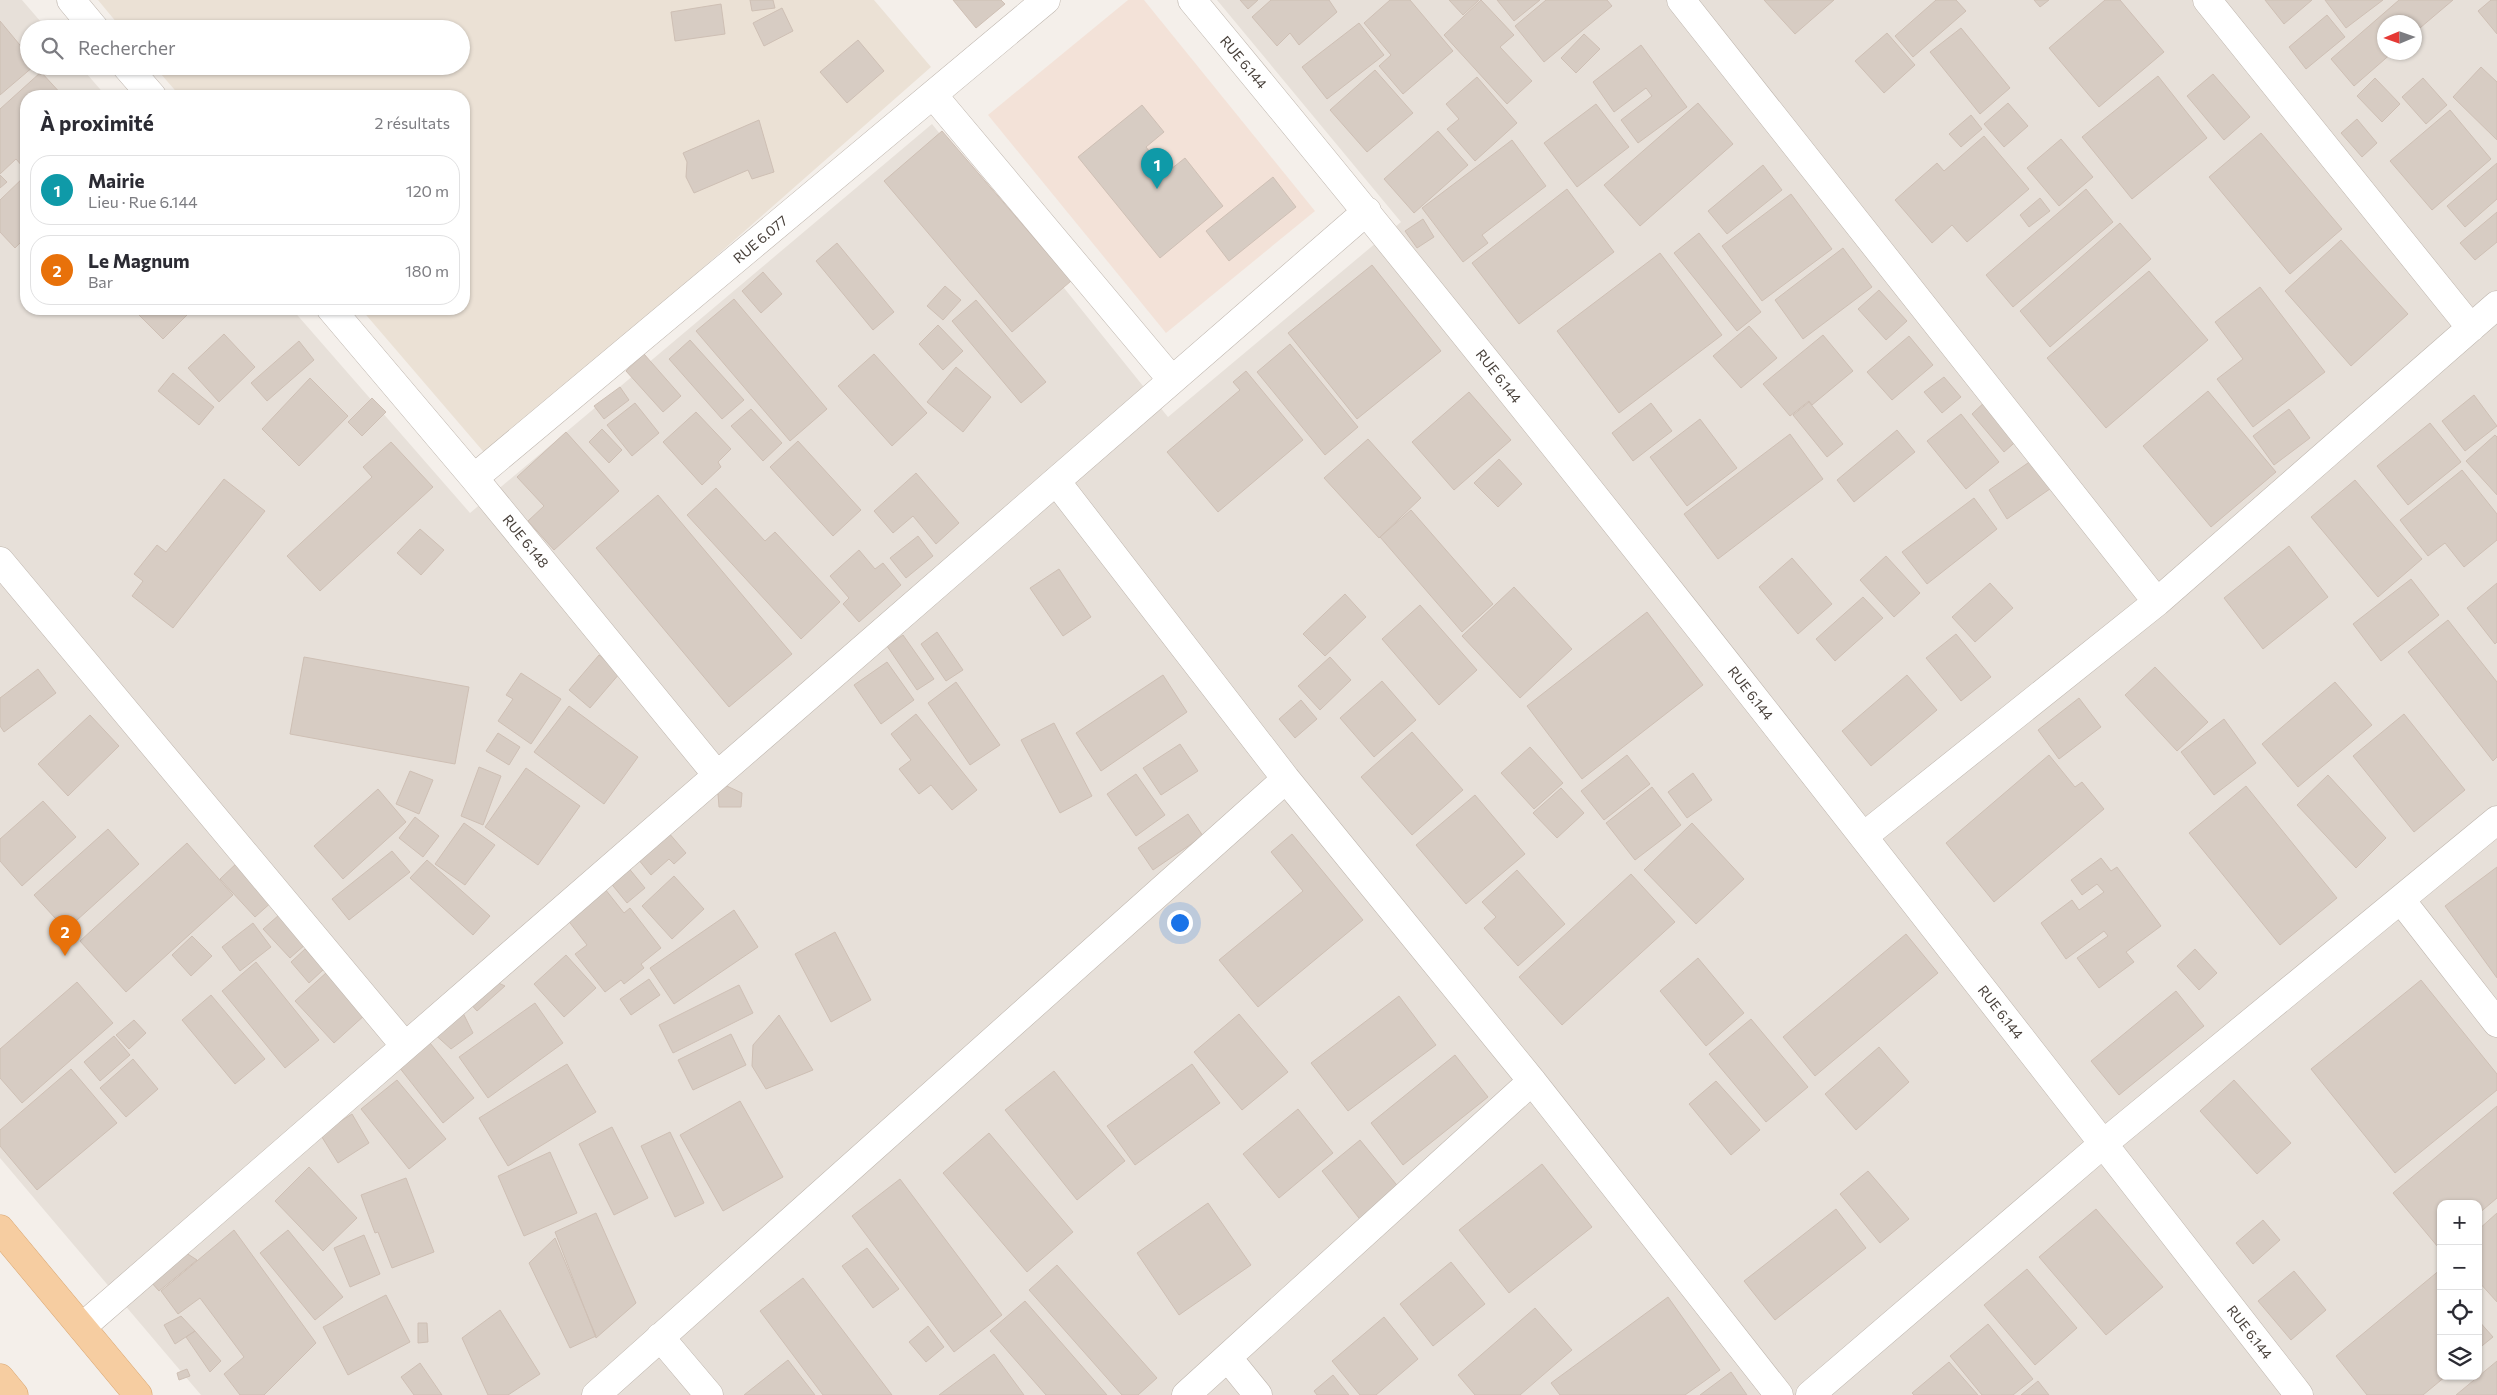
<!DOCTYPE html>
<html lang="fr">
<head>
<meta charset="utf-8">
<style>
	:root { --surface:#fff; --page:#f2f2f3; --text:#2b2b33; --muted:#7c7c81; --line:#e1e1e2; --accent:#e72e35 }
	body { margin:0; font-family:Commissioner,sans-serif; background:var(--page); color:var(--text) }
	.controls { position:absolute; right:15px; bottom:15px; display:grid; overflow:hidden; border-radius:10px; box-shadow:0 1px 4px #0004 }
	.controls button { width:45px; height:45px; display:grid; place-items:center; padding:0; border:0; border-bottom:1px solid var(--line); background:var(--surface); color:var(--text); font:25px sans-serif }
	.compass { position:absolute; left:2377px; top:15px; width:45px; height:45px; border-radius:50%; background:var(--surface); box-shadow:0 1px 4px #0004; rotate:268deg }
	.you { position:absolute; left:1179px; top:922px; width:18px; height:18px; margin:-12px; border:4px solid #fff; border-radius:50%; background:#1a73e8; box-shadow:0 0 0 8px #1a73e833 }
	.badge { display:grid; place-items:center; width:32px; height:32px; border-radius:50%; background:var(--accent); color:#fff; font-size:16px; font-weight:700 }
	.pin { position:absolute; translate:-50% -41px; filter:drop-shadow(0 1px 2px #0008) }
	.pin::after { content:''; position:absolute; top:26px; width:18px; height:15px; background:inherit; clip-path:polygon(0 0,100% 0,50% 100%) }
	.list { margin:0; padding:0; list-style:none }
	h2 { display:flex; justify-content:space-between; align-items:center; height:65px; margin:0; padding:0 20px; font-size:21px }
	h2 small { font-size:16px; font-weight:400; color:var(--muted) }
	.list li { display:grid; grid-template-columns:32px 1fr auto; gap:15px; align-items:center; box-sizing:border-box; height:70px; margin:0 10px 10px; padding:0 10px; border:1px solid var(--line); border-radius:20px }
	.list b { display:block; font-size:19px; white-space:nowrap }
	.list p { margin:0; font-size:16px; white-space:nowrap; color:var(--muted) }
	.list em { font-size:16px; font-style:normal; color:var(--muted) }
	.icon { flex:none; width:28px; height:28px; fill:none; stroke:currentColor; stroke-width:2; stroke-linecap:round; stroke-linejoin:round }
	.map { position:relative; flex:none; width:2497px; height:1395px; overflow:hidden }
	.search { position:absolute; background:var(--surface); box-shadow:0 1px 4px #0004; left:20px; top:20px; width:450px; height:55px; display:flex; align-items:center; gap:12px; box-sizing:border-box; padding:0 18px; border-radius:28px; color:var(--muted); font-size:19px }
	.panel { position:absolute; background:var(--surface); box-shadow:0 1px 4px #0004; left:20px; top:90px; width:450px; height:225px; border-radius:20px }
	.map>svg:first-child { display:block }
</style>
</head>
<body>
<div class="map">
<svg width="2497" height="1395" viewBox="0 0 2497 1395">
	<rect width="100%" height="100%" fill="#f4efea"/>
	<path fill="#e7e0d9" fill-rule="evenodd" d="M0 0H22L47 29H29V66H80L106 96H26V309H292L470 513 932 124 1168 417 1401 222 1217 0H2497V1395H201L0 1158ZM2384 22H2414V52H2384ZM2441 1204H2478V1376H2441Z"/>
	<path fill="#f3e2d8" d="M1128 0H1144L1315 211 1166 333 988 115Z"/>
	<path fill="#ebe1d5" d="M98 0H874L931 67 488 457 361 309H464V96H180L154 66H461V29H122Z"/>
	<path fill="#d7ccc3" stroke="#cebfb4" d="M750 0H773L775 8 752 11Z
		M953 0H1001L1005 4 976 28Z
		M1240 0H1258L1248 9Z
		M1271 0H1329L1337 12 1299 45 1290 33 1277 46 1252 17Z
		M1390 0H1410L1453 51 1403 94 1379 66 1391 55 1364 23Z
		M1449 0H1479L1463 15Z
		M1481 0 1514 35 1500 47 1532 81 1507 104 1444 35Z
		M1497 0H1540L1514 21Z
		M1546 0H1607L1612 6 1544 62 1515 26Z
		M1764 0H1834L1795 34Z
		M1936 0H1956L1966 11 1913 57 1895 36Z
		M2034 0H2049L2040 7Z
		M2105 0H2120L2164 52 2099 107 2049 48Z
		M2265 0H2312L2284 24Z
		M2325 0H2383L2346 28Z
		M2399 0H2453L2414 33V22H2384V52H2393L2354 86 2331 59Z
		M2491 0H2497V34L2478 11Z
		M721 4 725 34 675 41 671 12Z
		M782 8 793 31 764 46 753 23Z
		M2327 15 2345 37 2306 69 2289 47Z
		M0 21 29 56V66H34L0 95Z
		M1359 23 1384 55 1327 99 1302 67Z
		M1961 28 2010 88 1980 114 1930 52Z
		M1887 33 1915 65 1884 93 1855 61Z
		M1584 34 1600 49 1576 73 1561 58Z
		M858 40 884 71 847 103 820 72Z
		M1641 45 1687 107 1638 143 1621 120 1652 96 1646 88 1614 112 1593 82Z
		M2481 67 2497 82V140L2453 97Z
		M1375 70 1413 113 1367 152 1330 110Z
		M41 72 63 96H26V165L23 167 16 159 0 174V109Z
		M2213 74 2250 117 2224 140 2187 96Z
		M2158 76 2207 138 2132 199 2082 137Z
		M1477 77 1517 123 1475 161 1447 129 1459 119 1446 104Z
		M2375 78 2400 104 2382 122 2357 96Z
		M2423 78 2447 105 2426 124 2402 97Z
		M1698 103 1733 144 1640 226 1604 185Z
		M2008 103 2028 126 2004 147 1984 124Z
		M1596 104 1629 147 1577 187 1544 143Z
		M1142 105 1164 132 1146 147 1166 173 1185 158 1223 206 1160 258 1078 157Z
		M2450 110 2491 159 2432 210 2390 161Z
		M1971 115 1982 129 1961 147 1949 134Z
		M2357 119 2377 143 2362 157 2341 133Z
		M759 120 774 172 752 179 748 170 694 193 686 177 687 162 683 153Z
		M942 131 1071 281 1012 332 884 181Z
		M1438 131 1468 165 1414 213 1384 179Z
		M2261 133 2342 229 2290 274 2209 177Z
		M1984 136 2029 189 1967 242 1952 225 1932 243 1895 200 1937 163 1944 171Z
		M2061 139 2093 177 2059 206 2027 168Z
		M1512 140 1546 186 1482 235 1488 243 1463 262 1422 208Z
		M2497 163V199L2465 227 2447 206Z
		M1763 165 1782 190 1727 234 1708 211Z
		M0 175 7 182 0 188Z
		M26 175V237L15 248 0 232V200Z
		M1273 177 1296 207 1229 261 1206 231Z
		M1567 189 1614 252 1519 324 1472 263Z
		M2086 189 2113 222 2013 307 1986 275Z
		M1791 194 1832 249 1762 301 1722 246Z
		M2040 198 2050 211 2029 227 2020 215Z
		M2497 212V242L2475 260 2460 243Z
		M1423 219 1434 237 1417 248 1405 231Z
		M2120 223 2151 259 2050 347 2020 311Z
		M1699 233 1761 312 1737 331 1674 253Z
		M2341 240 2408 314 2351 366 2285 291Z
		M837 243 894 312 873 330 816 261Z
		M1843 248 1872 287 1803 339 1775 300Z
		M1660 253 1722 335 1619 413 1557 331Z
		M1372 265 1441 351 1357 419 1288 333Z
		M2149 271 2208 340 2106 428 2047 358Z
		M763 272 782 294 761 313 742 291Z
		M945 286 961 300 943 320 927 306Z
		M2260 287 2325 372 2253 427 2217 379 2243 359 2215 322Z
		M1879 290 1907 321 1886 340 1858 309Z
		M734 299 827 409 790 441 696 331Z
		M976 300 1046 382 1021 403 952 321Z
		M133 309H193L163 339Z
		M938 325 963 351 943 370 919 344Z
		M1749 326 1777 358 1741 388 1713 356Z
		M224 334 255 367 219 402 188 368Z
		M1823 335 1853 371 1812 405 1809 401 1790 416 1763 384Z
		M1909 336 1933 365 1892 400 1867 372Z
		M690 340 744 400 722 419 669 359Z
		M299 341 314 360 267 401 251 383Z
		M1290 344 1358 427 1325 455 1257 372Z
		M644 354 681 396 663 412 626 371Z
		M874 354 927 413 892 446 838 386Z
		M956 367 991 397 963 432 927 402Z
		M1246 371 1303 440 1218 512 1167 452 1240 390 1233 382Z
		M173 373 214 407 199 425 158 391Z
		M1944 377 1961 397 1942 413 1924 392Z
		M310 378 348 416 299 466 262 429Z
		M620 387 629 400 604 419 594 406Z
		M2208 391 2276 472 2211 527 2143 446Z
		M1469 392 1511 440 1454 490 1412 442Z
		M2474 395 2497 426 2465 451 2442 421Z
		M372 398 386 412 362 436 348 422Z
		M1989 398 2021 437 2004 452 1972 414Z
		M1809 402 1843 444 1827 457 1793 415Z
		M635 403 659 433 632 456 607 425Z
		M1651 403 1672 431 1633 461 1612 433Z
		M751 409 782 443 763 461 731 426Z
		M2289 409 2310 438 2274 465 2253 436Z
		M696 412 731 449 718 462 721 467 702 485 663 442Z
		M1961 414 1999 462 1966 489 1927 441Z
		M1700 419 1737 468 1687 506 1650 457Z
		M2430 423 2461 462 2408 505 2377 466Z
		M602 429 622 450 609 463 589 442Z
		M1897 430 1915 452 1854 502 1837 480Z
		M566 432 619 491 554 550 528 521 544 506 517 477Z
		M1790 434 1823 479 1718 559 1684 514Z
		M2495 435 2497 437V495L2466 461Z
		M1368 439 1421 498 1379 538 1324 478Z
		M798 441 861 510 833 536 770 467Z
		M391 442 433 487 320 591 287 556 372 477 363 467Z
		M2038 456 2057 484 2007 519 1989 490Z
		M1499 459 1522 484 1498 507 1474 483Z
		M2462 470 2497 514V540L2464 567 2445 543 2428 556 2400 520Z
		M916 473 959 523 936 544 913 516 893 533 874 511Z
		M224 479 265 511 173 628 132 596 143 581 134 574 157 545 166 552Z
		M2355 480 2422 559 2378 597 2311 517Z
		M716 488 765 541 775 532 840 602 801 639 687 515Z
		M658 495 792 654 729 707 596 548Z
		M1974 498 1997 529 1927 584 1902 552Z
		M1411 510 1493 604 1462 632 1380 537Z
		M420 529 444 550 421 575 397 553Z
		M918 536 933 556 906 578 890 558Z
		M2289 546 2328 597 2263 649 2224 598Z
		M859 550 875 569 883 563 901 585 859 622 843 604 849 598 830 576Z
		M1886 556 1920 593 1894 617 1860 580Z
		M1792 558 1832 604 1798 634 1759 587Z
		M1059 569 1091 617 1063 636 1030 588Z
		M2411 579 2439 615 2381 661 2353 624Z
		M1990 583 2013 608 1975 642 1952 617Z
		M2497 583V642L2495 644 2467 608Z
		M1514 587 1572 649 1520 698 1462 636Z
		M1345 594 1366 617 1325 656 1303 634Z
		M1863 597 1883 618 1835 661 1816 639Z
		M1420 605 1477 670 1439 705 1382 639Z
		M1647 612 1703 685 1582 779 1527 706Z
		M2448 620 2497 682V757L2493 761 2408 652Z
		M937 632 963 670 946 681 921 644Z
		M1956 634 1991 677 1961 701 1926 658Z
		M903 635 934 679 917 690 887 646Z
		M599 655 620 673 590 708 569 690Z
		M304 657 469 687 455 764 290 734Z
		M1330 657 1351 680 1320 710 1298 686Z
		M887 662 914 700 881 724 854 685Z
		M2155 667 2208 722 2177 751 2125 695Z
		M38 669 56 693 4 732 0 726V698Z
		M521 673 561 699 531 744 498 721 513 699 506 695Z
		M1163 675 1187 712 1101 771 1076 733Z
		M1907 675 1937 710 1871 766 1842 731Z
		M1382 681 1416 720 1374 757 1340 718Z
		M956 682 1000 745 970 765 928 703Z
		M2335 682 2372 725 2298 787 2262 744Z
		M2079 698 2101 727 2059 759 2038 730Z
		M1301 700 1317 719 1295 738 1279 719Z
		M569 706 638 757 604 804 534 752Z
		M916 714 977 790 952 810 931 785 919 794 899 769 911 760 891 734Z
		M2404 714 2465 790 2414 832 2353 756Z
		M90 715 119 746 68 796 38 764Z
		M2224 719 2256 763 2214 795 2181 752Z
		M1054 723 1092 796 1060 813 1021 740Z
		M1412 732 1463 790 1412 835 1361 777Z
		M498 733 520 747 509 765 486 751Z
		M1180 744 1198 771 1161 795 1143 768Z
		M1530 747 1563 783 1534 809 1501 773Z
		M1627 755 1650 784 1604 820 1581 791Z
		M2049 755 2075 787 2082 782 2104 809 1994 902 1946 843Z
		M479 767 501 776 483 825 461 816Z
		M526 768 580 806 538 865 485 827Z
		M410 771 433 780 419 814 396 804Z
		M1693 773 1712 800 1687 818 1668 792Z
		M1136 774 1165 815 1136 836 1107 794Z
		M2328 775 2386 838 2356 868 2297 805Z
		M718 782 742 793 741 807H719L718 794 715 793Z
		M2246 786 2337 898 2280 945 2189 833Z
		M1652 787 1681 825 1635 860 1606 823Z
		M1561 788 1584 813 1557 838 1533 813Z
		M378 789 406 822 343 879 314 846Z
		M1475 795 1525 854 1466 904 1416 845Z
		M43 801 76 837 22 886 0 861V839Z
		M1188 814 1203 836 1153 870 1138 848Z
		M415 817 439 836 423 857 399 838Z
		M464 823 495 845 465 885 435 864Z
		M1692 823 1744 879 1696 924 1644 870Z
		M108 829 139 864 66 930 34 895Z
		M668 832 686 853 674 864 669 859 651 875 638 859Z
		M1292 834 1363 920 1258 1007 1219 960 1303 891 1271 852Z
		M187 843 233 895 126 992 80 941Z
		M392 851 410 872 349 920 332 899Z
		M2101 858 2111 871 2117 867 2161 926 2126 952 2134 962 2099 988 2077 958 2108 936 2104 931 2066 959 2041 923 2072 900 2079 910 2104 892 2097 884 2082 895 2071 880Z
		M427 860 490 916 473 935 410 878Z
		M239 861 274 900 255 917 220 879Z
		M627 866 645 888 627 903 609 881Z
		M2497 867V978L2445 906Z
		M1517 870 1565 924 1518 966 1484 928 1496 917 1482 902Z
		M1631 874 1675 922 1562 1025 1519 977Z
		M674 876 704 909 672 939 642 906Z
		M605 889 624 913 630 908 661 948 641 964 644 968 624 984 621 980 605 992 575 954 587 945 567 919Z
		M734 910 758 947 674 1004 650 968Z
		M279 915 306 944 290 958 263 929Z
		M253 923 271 947 240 971 222 947Z
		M835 932 871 1000 831 1022 795 954Z
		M1906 934 1938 973 1815 1076 1783 1037Z
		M192 936 212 956 191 976 172 955Z
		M305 949 324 969 309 983 291 962Z
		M2195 949 2217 973 2199 990 2177 966Z
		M566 955 596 988 564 1017 534 984Z
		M1698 958 1744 1013 1706 1046 1660 991Z
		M256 962 319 1040 285 1068 222 991Z
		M327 972 366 1014 334 1043 295 1001Z
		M649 979 660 995 631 1015 620 999Z
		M492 980 505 986 477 1011 466 999Z
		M2421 980 2497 1074V1090L2395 1173 2311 1069Z
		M77 982 113 1023 22 1103 0 1078V1049Z
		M739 985 753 1013 673 1053 659 1025Z
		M2176 991 2204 1026 2119 1095 2091 1061Z
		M211 995 265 1059 235 1084 182 1020Z
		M1399 996 1436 1045 1348 1111 1311 1063Z
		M535 1003 563 1043 488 1098 459 1057Z
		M460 1007 473 1033 451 1049 431 1031Z
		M1239 1014 1288 1072 1242 1110 1194 1052Z
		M779 1015 813 1070 766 1089 752 1066 753 1045Z
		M1751 1019 1808 1087 1766 1122 1709 1054Z
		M134 1020 146 1033 129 1049 116 1035Z
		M731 1034 746 1065 693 1090 678 1060Z
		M114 1036 130 1055 100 1081 84 1062Z
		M430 1043 474 1098 443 1123 399 1067Z
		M1879 1047 1909 1082 1856 1130 1825 1094Z
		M1455 1055 1488 1097 1403 1165 1371 1123Z
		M133 1059 158 1089 126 1117 100 1088Z
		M567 1064 596 1112 508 1166 479 1118Z
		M1192 1064 1220 1103 1135 1165 1107 1126Z
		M71 1069 117 1123 37 1190 0 1146V1130Z
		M1054 1071 1125 1161 1077 1200 1005 1110Z
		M397 1080 446 1139 409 1169 361 1109Z
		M2234 1080 2291 1143 2257 1174 2200 1111Z
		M1716 1081 1760 1130 1731 1155 1689 1104Z
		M740 1101 783 1177 723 1211 680 1135Z
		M2497 1106V1198L2478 1214V1204H2441V1245L2438 1247 2393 1193Z
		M1298 1109 1333 1153 1279 1198 1243 1154Z
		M352 1114 369 1143 338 1163 320 1134Z
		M612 1127 648 1198 614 1215 579 1144Z
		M670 1132 704 1203 675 1217 641 1146Z
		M989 1133 1073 1232 1027 1272 943 1173Z
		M1360 1140 1405 1195 1366 1227 1322 1171Z
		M550 1152 577 1213 524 1236 498 1176Z
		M1542 1164 1592 1227 1509 1293 1459 1230Z
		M309 1167 357 1218 323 1251 275 1201Z
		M1868 1171 1909 1219 1880 1243 1840 1194Z
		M406 1178 434 1252 392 1268 378 1232 375 1233 361 1195Z
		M900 1179 1002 1315 954 1352 852 1216Z
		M1208 1203 1251 1265 1179 1315 1137 1253Z
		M1836 1209 1866 1248 1775 1320 1744 1281Z
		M2096 1209 2163 1287 2106 1335 2039 1257Z
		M596 1213 636 1303 596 1338 555 1232Z
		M2497 1213V1302L2478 1281V1230Z
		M2263 1220 2280 1240 2253 1264 2236 1243Z
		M234 1230 316 1343 264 1395H240L224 1374 244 1357 200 1298 178 1314 161 1291Z
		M288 1230 343 1297 315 1320 260 1253Z
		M364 1235 380 1274 350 1287 334 1248Z
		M555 1238 596 1336 570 1348 529 1263Z
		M867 1248 899 1289 873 1308 842 1266Z
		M183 1251 197 1260 159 1291 151 1282Z
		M1451 1262 1485 1304 1433 1346 1400 1304Z
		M1057 1265 1157 1378 1138 1395H1122L1029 1290Z
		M2027 1269 2077 1328 2035 1365 1984 1305Z
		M2441 1269V1376H2446L2423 1395H2367L2336 1356Z
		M2294 1271 2326 1310 2291 1340 2258 1301Z
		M803 1278 892 1395H823L760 1311Z
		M386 1295 410 1342 348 1375 323 1327Z
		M1668 1297 1720 1370 1685 1395H1560L1551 1383Z
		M1025 1301 1107 1395H1046L990 1331Z
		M1535 1308 1572 1350 1520 1395H1475L1458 1375Z
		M500 1310 540 1374 508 1395H488L462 1338Z
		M181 1316 195 1331 175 1344 164 1325Z
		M1384 1317 1418 1359 1376 1395H1360L1332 1361Z
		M2478 1320 2493 1337 2478 1349Z
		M418 1323H427L428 1342 418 1343Z
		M1988 1324 2033 1379 2013 1395H1982L1950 1356Z
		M928 1326 944 1347 926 1362 909 1342Z
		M195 1331 221 1361 210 1372 186 1337Z
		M994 1354 1024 1395H939Z
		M788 1360 815 1395H744Z
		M2497 1361V1395H2456Z
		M1949 1362 1978 1395H1914L1912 1393Z
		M420 1363 442 1395H414L401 1377Z
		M187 1369 190 1376 179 1380 177 1373Z
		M1731 1372 1747 1395H1700Z
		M1333 1375 1349 1395H1317L1314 1391Z
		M2038 1381 2049 1395H2021Z"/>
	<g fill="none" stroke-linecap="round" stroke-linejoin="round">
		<g stroke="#beb5ad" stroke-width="29">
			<path id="minor" d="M71 0 95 29
				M1192 0C1571 457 1934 927 2299 1395
				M1681 0 2157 602
				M2207 0 2471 328
				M126 66 152 96
				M933 95 1172 380
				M331 309 474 478 717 775
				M474 478 1046 0
				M1056 481 1286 779 1532 1081 1779 1395
				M0 561 405 1046
				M1864 836 2157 602 2497 305
				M2401 900 2497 1023
				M82 1327 1367 211
				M660 1337 709 1395
				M1228 1358 1258 1395
				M596 1395 1286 779
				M1186 1395 1532 1081
				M1810 1395 2103 1144 2497 820"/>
		</g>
		<g stroke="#daa772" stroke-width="29">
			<path id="major" d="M0 1229 138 1395
				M0 1378 14 1395"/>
		</g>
		<use href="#minor" stroke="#fff" stroke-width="28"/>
		<use href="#major" stroke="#f6cda1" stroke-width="28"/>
	</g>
	<g text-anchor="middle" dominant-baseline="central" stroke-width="5" stroke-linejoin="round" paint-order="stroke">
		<g font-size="14" fill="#473f39" stroke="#fff">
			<text transform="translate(1244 62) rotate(50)">RUE 6.144</text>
			<text transform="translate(760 239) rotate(-40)">RUE 6.077</text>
			<text transform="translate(1499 376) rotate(52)">RUE 6.144</text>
			<text transform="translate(526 541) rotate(51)">RUE 6.148</text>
			<text transform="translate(1751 693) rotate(52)">RUE 6.144</text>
			<text transform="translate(2001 1012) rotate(52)">RUE 6.144</text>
			<text transform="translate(2250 1332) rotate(52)">RUE 6.144</text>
		</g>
	</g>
</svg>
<div class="controls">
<button>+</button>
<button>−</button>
<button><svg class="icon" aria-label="locate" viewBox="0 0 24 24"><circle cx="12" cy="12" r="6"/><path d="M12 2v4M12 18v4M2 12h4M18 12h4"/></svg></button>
<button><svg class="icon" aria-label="layers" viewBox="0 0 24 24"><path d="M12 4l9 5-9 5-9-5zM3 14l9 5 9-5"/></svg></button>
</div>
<svg class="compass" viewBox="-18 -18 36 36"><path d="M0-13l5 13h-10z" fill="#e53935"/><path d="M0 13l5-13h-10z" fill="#7c7c81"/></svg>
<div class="you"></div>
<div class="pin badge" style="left:1157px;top:189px;background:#0f9aa8">1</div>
<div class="pin badge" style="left:65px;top:956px;background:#e8710a">2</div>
<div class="search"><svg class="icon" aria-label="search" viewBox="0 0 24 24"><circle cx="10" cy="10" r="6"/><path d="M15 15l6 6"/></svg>Rechercher</div>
<section class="panel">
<h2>À proximité<small>2 résultats</small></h2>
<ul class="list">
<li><span class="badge" style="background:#0f9aa8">1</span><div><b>Mairie</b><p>Lieu · Rue 6.144</p></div><em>120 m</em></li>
<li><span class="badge" style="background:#e8710a">2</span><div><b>Le Magnum</b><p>Bar</p></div><em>180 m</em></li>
</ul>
</section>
</div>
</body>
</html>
